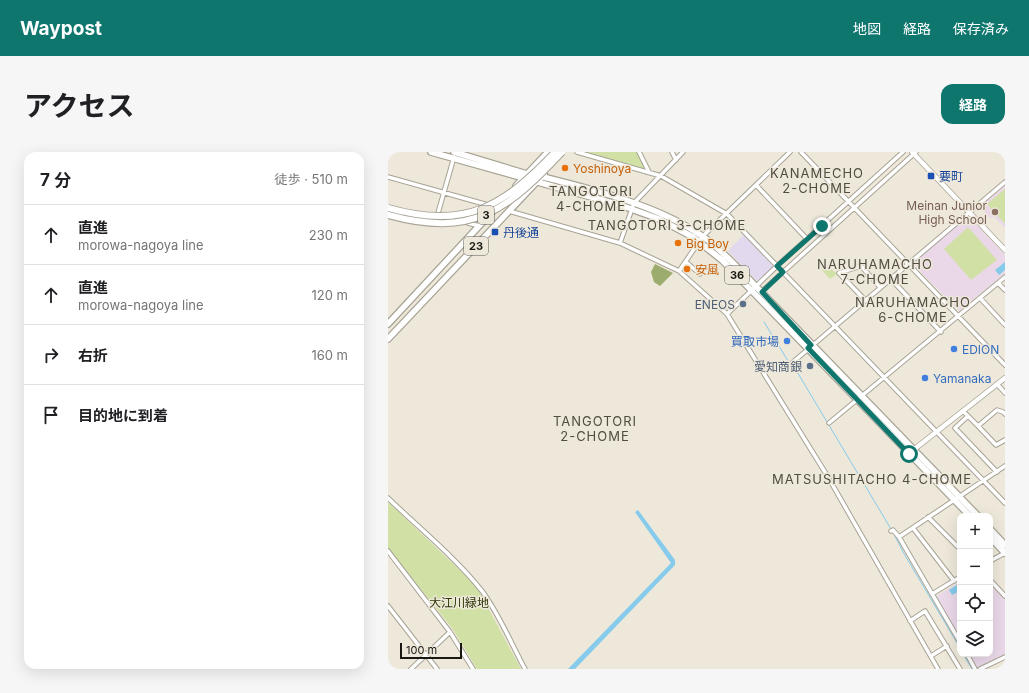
<!DOCTYPE html>
<html lang="ja">
<head>
<meta charset="utf-8">
<style>
	:root { --surface:#fff; --page:#f6f6f6; --text:#202124; --muted:#757577; --line:#e0e0e0; --accent:#0f766e }
	body { margin:0; font-family:Inter,"Noto Sans JP",sans-serif; background:var(--page); color:var(--text) }
	.controls { position:absolute; right:12px; bottom:12px; display:grid; overflow:hidden; border-radius:8px; box-shadow:0 4px 16px #0002 }
	.controls button { width:36px; height:36px; display:grid; place-items:center; padding:0; border:0; border-bottom:1px solid var(--line); background:var(--surface); color:var(--text); font:20px sans-serif }
	.scale { position:absolute; left:12px; bottom:10px; width:62px; box-sizing:border-box; padding-left:4px; border:2px solid #191813; border-top:0; font-size:11px; line-height:14px; white-space:nowrap; color:#191813; -webkit-text-stroke:3px #ede8da; paint-order:stroke }
	.stop { position:absolute; width:12px; height:12px; margin:-9px; border:3px solid #0f766e; border-radius:50%; background:#fff }
	.stop.end { background:#0f766e; border-color:#fff; box-shadow:0 1px 4px #0008 }
	.list { margin:0; padding:0; list-style:none }
	h2 { display:flex; justify-content:space-between; align-items:center; height:52px; margin:0; padding:0 16px; font-size:17px }
	h2 small { font-size:13px; font-weight:400; color:var(--muted) }
	.list li { display:grid; grid-template-columns:26px 1fr auto; gap:12px; align-items:center; box-sizing:border-box; height:60px; padding:0 16px; border-top:1px solid var(--line) }
	.list b { display:block; font-size:15px; white-space:nowrap }
	.list p { margin:0; font-size:13px; white-space:nowrap; color:var(--muted) }
	.list em { font-size:13px; font-style:normal; color:var(--muted) }
	.icon { flex:none; width:22px; height:22px; fill:none; stroke:currentColor; stroke-width:2; stroke-linecap:round; stroke-linejoin:round }
	.map { position:relative; flex:none; width:617px; height:517px; overflow:hidden; border-radius:12px }
	header { display:flex; align-items:center; gap:24px; box-sizing:border-box; height:56px; padding:0 20px; background:var(--accent); color:#fff }
	header strong { font-size:19px }
	nav { display:flex; gap:22px; margin-inline-start:auto; font-size:14px }
	.intro { display:flex; align-items:center; justify-content:space-between; box-sizing:border-box; height:96px; padding:0 24px }
	h1 { margin:0; font-size:28px }
	.button { padding:10px 18px; border-radius:12px; background:var(--accent); color:#fff; font-size:14px; font-weight:700 }
	main { display:flex; gap:24px; padding:0 24px }
	aside { flex:1; background:var(--surface); border-radius:12px; box-shadow:0 4px 16px #0002 }
	.map>svg:first-child { display:block }
</style>
</head>
<body>
<header>
<strong>Waypost</strong>
<nav><a>地図</a><a>経路</a><a>保存済み</a></nav>
</header>
<div class="intro"><h1>アクセス</h1><a class="button">経路</a></div>
<main>
<aside>
<h2>7 分<small>徒歩 · 510 m</small></h2>
<ul class="list">
<li><svg class="icon" aria-label="ahead" viewBox="0 0 24 24"><path d="M12 20V5M6 11l6-6 6 6"/></svg><div><b>直進</b><p>morowa-nagoya line</p></div><em>230 m</em></li>
<li><svg class="icon" aria-label="ahead" viewBox="0 0 24 24"><path d="M12 20V5M6 11l6-6 6 6"/></svg><div><b>直進</b><p>morowa-nagoya line</p></div><em>120 m</em></li>
<li><svg class="icon" aria-label="right" viewBox="0 0 24 24"><path d="M7 20v-9h11M14 6l5 5-5 5"/></svg><div><b>右折</b></div><em>160 m</em></li>
<li><svg class="icon" aria-label="arrive" viewBox="0 0 24 24"><path d="M6 21V4h12l-3 4 3 4H6"/></svg><div><b>目的地に到着</b></div></li>
</ul>
</aside>
<div class="map">
<svg width="617" height="517" viewBox="0 0 617 517">
	<rect width="100%" height="100%" fill="#ede8da"/>
	<path fill="#e3d9ee" d="M356 82 386 115 369 129 340 99Z"/>
	<path fill="#ead8e9" d="M617 34V76L606 65 602 66 592 55Z
		M579 65H581L617 103V121L571 159 526 113V110Z
		M572 430V486L549 446 550 443Z
		M602 433 617 448V502L589 516 581 502H602Z"/>
	<path fill="#d1e0a5" d="M194 0H249L257 15 256 17Z
		M617 37V72L599 52Z
		M579 76H581L609 108 583 128 556 97Z
		M441 115 449 122 442 127 433 117Z
		M0 350 78 424 92 441 133 517H89L64 476 0 396Z"/>
	<path fill="#9cab6e" d="M267 112 285 121 272 134 266 130 263 120Z"/>
	<path fill="#86cbec" d="M617 110V118L611 123 607 118Z
		M250 358 287 408V413L187 517H180L283 411 247 360Z
		M572 431V439L564 443 561 438Z"/>
	<g fill="none" stroke-linecap="round" stroke-linejoin="round">
		<path stroke="#86cbec" stroke-width="1" d="M376 170 402 212 408 218 503 377
			M506 382 515 400 572 496
			M575 502 584 517"/>
		<g stroke="#a7a395" stroke-width="5.5">
			<path id="minor" d="M189 0 273 24 339 62 617 351
				M251 0 261 20
				M284 0 288 8
				M413 0 617 213
				M0 25 100 53
				M368 33 419 87
				M121 59 232 91 291 119 339 162 440 325 550 517
				M50 61 66 5
				M77 70 91 74
				M232 91 246 51 295 0
				M298 110 312 122
				M291 119 315 84 402 0
				M502 126 553 180
				M610 131 617 138
				M373 140 528 0
				M592 146 617 173
				M477 148 451 121 473 114 492 135
				M339 162 389 114 515 0
				M405 210 617 30
				M609 232 617 241
				M575 259 590 274 609 258 615 260 617 262
				M580 264 567 276 609 320
				M441 271 617 125
				M590 274 608 293 617 288
				M0 346C31 376 67 405 94 439 111 462 123 491 137 517
				M540 365 572 397
				M525 376 566 429
				M503 379 505 378 511 385 572 490
				M511 385 617 314
				M0 399 62 480 85 517
				M602 409 617 401
				M602 428 617 444
				M544 442 572 425
				M0 454 49 517
				M522 469 537 459 572 517
				M579 502 587 517
				M543 504 559 494
				M23 517 62 480
				M592 517 617 505"/>
		</g>
		<g stroke="#a7a395" stroke-width="6">
			<path id="tertiary" d="M524 0 617 98
				M524 299 617 226"/>
		</g>
		<g stroke="#a7a395" stroke-width="8">
			<path id="primary" d="M43 0 235 54 271 67 305 85 334 108 582 364
				M66 0 142 23
				M151 24C203 37 269 53 314 84 328 93 341 107 353 119L590 364
				M602 377 617 393
				M602 385 617 401"/>
		</g>
		<g stroke="#a7a395" stroke-width="8">
			<path id="trunk" d="M128 34 160 0
				M0 172 118 45
				M0 187 156 22"/>
		</g>
		<use href="#minor" stroke="#fff" stroke-width="3.5"/>
		<use href="#tertiary" stroke="#fff" stroke-width="4.5"/>
		<use href="#primary" stroke="#fff" stroke-width="5.5"/>
		<use href="#trunk" stroke="#fff" stroke-width="5.5"/>
		<g stroke="#a7a395" stroke-width="8" stroke-linecap="butt">
			<path id="motorway-bridge" d="M0 56C77 78 115 55 167 0
				M0 63C84 86 119 59 174 0"/>
		</g>
		<use href="#motorway-bridge" stroke="#fff" stroke-width="6"/>
	</g>
	<g fill="none" stroke-linecap="round" stroke-linejoin="round">
		<path stroke="#0f766e" stroke-width="5" d="M434 74 389 114 395 120 374 140 423 193 420 196 521 302"/>
	</g>
	<g fill="#e8710a" stroke="#ede8da" stroke-width="1.5">
		<circle cx="177" cy="16" r="4"/>
		<circle cx="290" cy="91" r="4"/>
		<circle cx="299" cy="117" r="4"/>
	</g>
	<g fill="#1a4fb4" stroke="#ede8da" stroke-width="1.5">
		<rect x="539" y="20" width="8" height="8" rx="2"/>
		<rect x="103" y="76" width="8" height="8" rx="2"/>
	</g>
	<circle fill="#8d6e63" stroke="#ede8da" stroke-width="1.5" cx="607" cy="60" r="4"/>
	<g fill="#5c6f8a" stroke="#ede8da" stroke-width="1.5">
		<circle cx="355" cy="152" r="4"/>
		<circle cx="422" cy="214" r="4"/>
	</g>
	<g fill="#3f7fe0" stroke="#ede8da" stroke-width="1.5">
		<circle cx="399" cy="189" r="4"/>
		<circle cx="566" cy="197" r="4"/>
		<circle cx="537" cy="226" r="4"/>
	</g>
	<g text-anchor="middle" dominant-baseline="central" stroke-width="3" stroke-linejoin="round" paint-order="stroke">
		<g fill="#ede8da" stroke="#59564f" stroke-width="1">
			<rect x="90" y="54" width="16" height="18" rx="3"/>
			<rect x="76" y="85" width="24" height="18" rx="3"/>
			<rect x="337" y="114" width="24" height="18" rx="3"/>
		</g>
		<g font-size="11" font-weight="bold" fill="#191813">
			<text x="98" y="63">3</text>
			<text x="88" y="94">23</text>
			<text x="349" y="123">36</text>
		</g>
		<g font-size="12" fill="#c56008" stroke="#ede8da" text-anchor="start">
			<text x="185" y="16">Yoshinoya</text>
			<text x="298" y="91">Big Boy</text>
			<text x="307" y="117">安風</text>
		</g>
		<g font-size="12" fill="#164399" stroke="#ede8da" text-anchor="start">
			<text x="551" y="24">要町</text>
			<text x="115" y="80">丹後通</text>
		</g>
		<g font-size="12" fill="#785e54" stroke="#ede8da" text-anchor="end">
			<text x="599" y="53">Meinan Junior<tspan x="599" dy="14">High School</tspan></text>
		</g>
		<g font-size="12" fill="#4e5e75" stroke="#ede8da" text-anchor="end">
			<text x="347" y="152">ENEOS</text>
			<text x="414" y="214">愛知商銀</text>
		</g>
		<g font-size="12" fill="#366cbe" stroke="#ede8da" text-anchor="start">
			<text x="391" y="189" text-anchor="end">買取市場</text>
			<text x="574" y="197">EDION</text>
			<text x="545" y="226">Yamanaka</text>
		</g>
		<g font-size="12" fill="#2b3404" stroke="#ede8da">
			<text x="71" y="450">大江川緑地</text>
		</g>
		<g font-size="13" letter-spacing="1" fill="#514d41" stroke="#ede8da">
			<text x="429" y="21">KANAMECHO<tspan x="429" dy="15">2-CHOME</tspan></text>
			<text x="203" y="39">TANGOTORI<tspan x="203" dy="15">4-CHOME</tspan></text>
			<text x="279" y="73">TANGOTORI 3-CHOME</text>
			<text x="487" y="112">NARUHAMACHO<tspan x="487" dy="15">7-CHOME</tspan></text>
			<text x="525" y="150">NARUHAMACHO<tspan x="525" dy="15">6-CHOME</tspan></text>
			<text x="207" y="269">TANGOTORI<tspan x="207" dy="15">2-CHOME</tspan></text>
			<text x="484" y="327">MATSUSHITACHO 4-CHOME</text>
		</g>
	</g>
</svg>
<div class="controls">
<button>+</button>
<button>−</button>
<button><svg class="icon" aria-label="locate" viewBox="0 0 24 24"><circle cx="12" cy="12" r="6"/><path d="M12 2v4M12 18v4M2 12h4M18 12h4"/></svg></button>
<button><svg class="icon" aria-label="layers" viewBox="0 0 24 24"><path d="M12 4l9 5-9 5-9-5zM3 14l9 5 9-5"/></svg></button>
</div>
<div class="scale">100 m</div>
<div class="stop" style="left:521px;top:302px"></div>
<div class="stop end" style="left:434px;top:74px"></div>
</div>
</main>
</body>
</html>
